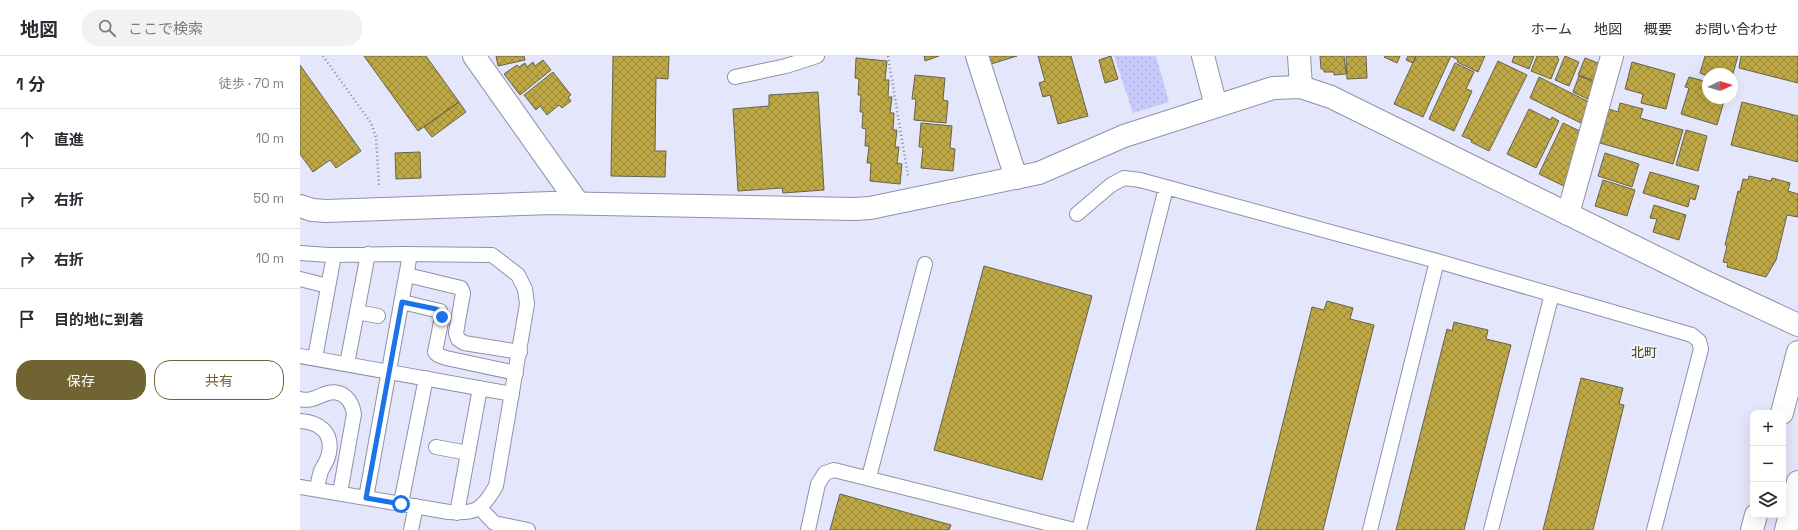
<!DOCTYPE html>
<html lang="ja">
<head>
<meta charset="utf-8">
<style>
	:root { --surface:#fff; --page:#f2f2f3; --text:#2b2b33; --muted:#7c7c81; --line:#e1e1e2; --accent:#706532 }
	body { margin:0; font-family:"Space Grotesk","Noto Sans JP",sans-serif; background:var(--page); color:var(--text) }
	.controls { position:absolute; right:12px; bottom:12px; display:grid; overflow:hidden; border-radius:8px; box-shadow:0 4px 16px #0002 }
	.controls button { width:36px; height:36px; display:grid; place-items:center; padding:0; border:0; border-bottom:1px solid var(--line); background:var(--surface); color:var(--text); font:20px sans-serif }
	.compass { position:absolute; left:1402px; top:12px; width:36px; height:36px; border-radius:50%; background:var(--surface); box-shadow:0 4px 16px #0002; rotate:86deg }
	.stop { position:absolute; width:12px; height:12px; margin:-9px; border:3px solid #1a73e8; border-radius:50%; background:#fff }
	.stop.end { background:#1a73e8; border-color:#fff; box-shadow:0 1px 4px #0008 }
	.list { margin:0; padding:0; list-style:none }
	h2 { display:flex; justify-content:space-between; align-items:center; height:52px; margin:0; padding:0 16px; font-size:17px }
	h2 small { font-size:13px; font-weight:400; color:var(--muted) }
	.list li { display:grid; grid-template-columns:26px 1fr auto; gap:12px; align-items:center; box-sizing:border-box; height:60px; padding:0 16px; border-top:1px solid var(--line) }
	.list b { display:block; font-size:15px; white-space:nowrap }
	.list em { font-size:13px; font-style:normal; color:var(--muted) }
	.actions { display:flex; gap:8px; padding:12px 16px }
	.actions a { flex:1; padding:9px 0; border:1px solid var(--accent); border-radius:16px; text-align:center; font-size:14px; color:var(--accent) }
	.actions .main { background:var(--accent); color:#fff }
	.icon { flex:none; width:22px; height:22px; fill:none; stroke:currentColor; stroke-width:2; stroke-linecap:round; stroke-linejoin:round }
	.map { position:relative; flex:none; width:1498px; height:474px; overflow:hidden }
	header { display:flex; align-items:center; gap:24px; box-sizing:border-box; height:56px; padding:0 20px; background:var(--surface); border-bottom:1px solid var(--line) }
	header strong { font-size:19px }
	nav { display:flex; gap:22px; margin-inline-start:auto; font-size:14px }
	.search { width:280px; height:36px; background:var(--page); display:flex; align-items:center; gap:10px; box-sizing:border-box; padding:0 14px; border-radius:16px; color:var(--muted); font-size:15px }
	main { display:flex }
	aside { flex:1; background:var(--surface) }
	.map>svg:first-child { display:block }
</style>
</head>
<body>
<header>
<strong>地図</strong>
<div class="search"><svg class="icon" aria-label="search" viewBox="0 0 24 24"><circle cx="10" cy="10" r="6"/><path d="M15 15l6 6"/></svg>ここで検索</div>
<nav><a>ホーム</a><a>地図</a><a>概要</a><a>お問い合わせ</a></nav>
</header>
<main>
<aside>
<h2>1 分<small>徒歩 · 70 m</small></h2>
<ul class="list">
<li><svg class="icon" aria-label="ahead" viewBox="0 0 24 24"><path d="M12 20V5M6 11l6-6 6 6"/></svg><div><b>直進</b></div><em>10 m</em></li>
<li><svg class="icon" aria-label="right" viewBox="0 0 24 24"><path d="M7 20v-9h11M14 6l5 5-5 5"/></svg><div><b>右折</b></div><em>50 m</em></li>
<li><svg class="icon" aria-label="right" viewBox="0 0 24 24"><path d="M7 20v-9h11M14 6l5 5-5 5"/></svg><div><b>右折</b></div><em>10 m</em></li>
<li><svg class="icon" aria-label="arrive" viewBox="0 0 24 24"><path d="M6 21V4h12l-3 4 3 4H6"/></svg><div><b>目的地に到着</b></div></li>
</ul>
<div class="actions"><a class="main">保存</a><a>共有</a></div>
</aside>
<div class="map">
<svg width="1498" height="474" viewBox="0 0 1498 474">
	<defs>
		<pattern id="grass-dots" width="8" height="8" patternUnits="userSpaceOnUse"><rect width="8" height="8" fill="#c7cafb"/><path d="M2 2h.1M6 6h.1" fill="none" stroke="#abaed8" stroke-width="1.8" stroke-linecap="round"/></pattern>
		<pattern id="building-cross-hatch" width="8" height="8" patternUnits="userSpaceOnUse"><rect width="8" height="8" fill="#bea845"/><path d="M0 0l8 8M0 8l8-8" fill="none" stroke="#9b893a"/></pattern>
	</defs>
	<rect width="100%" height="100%" fill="#e4e6fb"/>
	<path fill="url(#grass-dots)" d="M814 0H856L869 46 833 57Z"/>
	<path fill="url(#building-cross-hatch)" stroke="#67624b" d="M64 0H126L159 46 118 75Z
		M196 0H224L225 4 198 10Z
		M313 0H369L368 23 356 22 355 95H366L365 121 311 120Z
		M624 0H639L625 5Z
		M689 0H717L691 8Z
		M738 0H771L788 60 758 68 750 39 743 41 739 27 745 25Z
		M811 0 818 23 805 27 799 4Z
		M1020 0H1044L1046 18 1034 19V16H1024V13H1021Z
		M1046 0H1066L1067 22 1047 23Z
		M1085 0H1100L1097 7 1084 1Z
		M1108 0H1116L1113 7 1106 4Z
		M1116 0H1185L1178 16 1157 6 1158 4 1151 0 1123 61 1094 48Z
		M1214 0H1234L1229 13 1212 6Z
		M1237 0H1258L1257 2 1259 3 1251 23 1231 15Z
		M1265 0 1279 6 1269 30 1255 24Z
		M1405 0H1438L1432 21V18H1408V20L1400 17Z
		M1441 0H1498V27L1439 12Z
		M556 2 587 5 585 24H589L588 41H592L590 57H594L593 74H597L595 91H599L597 107 602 108 600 128 570 125 571 107H567L569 90H565L566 73 562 72 563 56H560L561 39H558L559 23 555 22Z
		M1285 2 1306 10 1301 27 1278 19Z
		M243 4 251 14 220 39 204 18 217 9 219 11 225 7 227 11 233 6 235 10Z
		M1198 5 1227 19 1189 95 1171 86 1172 84 1162 80Z
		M1332 6 1375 18 1366 53 1341 47 1343 38 1325 33Z
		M1155 7 1174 16 1166 33 1172 35 1154 75 1129 63Z
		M0 9 61 95 36 112 30 104 13 116 0 98Z
		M253 16 271 39 268 41 271 45 262 52 259 49 247 59 240 50 236 54 224 39Z
		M615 19 645 22 643 44 648 45 646 67 614 64 616 43H612Z
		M1279 20 1300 28 1294 46 1273 36Z
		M1239 21 1293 48 1287 70 1230 42Z
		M1389 21 1408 26V42H1425L1417 69 1381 58 1389 32 1385 31Z
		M518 36 524 134 483 137 482 132 438 135 433 53 469 50V39Z
		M159 46 166 56 132 81 124 71Z
		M1442 46 1498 60V106L1431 89Z
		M1320 47 1343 53 1340 62 1383 74 1373 108 1300 87 1309 53 1318 56Z
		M1229 53 1251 64 1252 61 1259 65 1236 112 1207 98Z
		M621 67 652 70 650 92 655 93 653 115 621 112 623 91H619Z
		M1263 67 1286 78 1268 132 1239 118Z
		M1386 74 1407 80 1398 115 1376 109Z
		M120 96 121 122 96 123 95 97Z
		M1305 97 1339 108 1332 131 1298 120Z
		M1350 116 1399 130 1395 144 1390 142 1388 151 1343 137Z
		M1449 120 1471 125 1472 122 1490 127 1488 135 1498 138V161L1487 159 1476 204 1466 221 1427 211 1428 207 1423 206 1427 190 1425 189 1438 135 1440 136 1443 123 1448 124Z
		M1303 124 1335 134 1327 160 1295 150Z
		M1354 149 1386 159 1379 184 1353 176 1357 163 1350 162Z
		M684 210 792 240 742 424 634 394Z
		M1027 245 1053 252 1050 263 1074 269 1023 474H956L1012 251 1024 254Z
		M1154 266 1188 274 1186 283 1211 289 1164 474H1096L1147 273 1152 275Z
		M1281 322 1323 332 1319 348 1324 349 1293 474H1243Z
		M540 438 651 469 649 474H530Z"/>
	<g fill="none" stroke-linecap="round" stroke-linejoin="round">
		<g stroke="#8f91a9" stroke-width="16">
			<path id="lane" d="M435 21 486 10 517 0
				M777 158 811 129 824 122 840 124 1137 205 1392 279 1399 285 1401 293 1354 474
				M0 197 29 199 103 198 192 199 218 219 225 233 227 248 196 430C182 454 176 458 149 456L0 431
				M107 219 161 232 163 237 156 277 158 283 164 287 220 296
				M0 223 28 230
				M102 246 140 255 142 261 135 296 138 299 146 302 216 317
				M57 256 78 260
				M0 300 212 338
				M15 302 34 199
				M47 308 68 198
				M0 343C11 346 18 340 28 337 43 333 52 345 54 358L40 437
				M0 365C19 366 33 376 29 397 28 404 24 409 21 415 19 421 18 427 17 433
				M136 391 168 397
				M569 421 625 208
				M66 442 110 198
				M101 447 126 322
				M180 452 194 467 228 474
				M157 457 180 332
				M111 474 116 450
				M508 474 518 428 525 417 534 414 774 474
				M779 474 866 132
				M1070 474 1137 205
				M1191 474 1252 238"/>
		</g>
		<g stroke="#8f91a9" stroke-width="24">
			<path id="street" d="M174 0 278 147
				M677 0 716 122
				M903 0 916 50
				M999 0 1001 31
				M1268 158 1312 0"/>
		</g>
		<g stroke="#8f91a9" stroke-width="24">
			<path id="secondary" d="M0 150 12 154 26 155 251 147 555 153 570 152 739 117 824 80 973 32 1001 31 1031 41 1406 226 1498 269"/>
		</g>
		<g stroke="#8f91a9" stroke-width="24">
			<path id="highway" d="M1482 357 1498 296
				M1452 474 1456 459
				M1486 474 1498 426"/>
		</g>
		<path stroke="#868897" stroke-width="2.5" stroke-dasharray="1 3" stroke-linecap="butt" d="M23 0 71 67 76 81 79 129
			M588 0 608 120"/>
		<use href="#lane" stroke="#fff" stroke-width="14"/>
		<use href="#street" stroke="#fff" stroke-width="22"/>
		<use href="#secondary" stroke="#fff" stroke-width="22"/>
		<use href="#highway" stroke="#fff" stroke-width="22"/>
	</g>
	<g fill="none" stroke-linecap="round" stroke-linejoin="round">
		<path stroke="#1a73e8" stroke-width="5" d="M101 448 66 442 102 246 136 253 140 255 142 261"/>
	</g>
	<g text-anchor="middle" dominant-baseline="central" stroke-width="3.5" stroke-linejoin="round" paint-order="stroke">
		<g font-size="13" fill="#3f360b" stroke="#f3f4fe">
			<text x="1344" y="296">北町</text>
		</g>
	</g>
</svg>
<div class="controls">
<button>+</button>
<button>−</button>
<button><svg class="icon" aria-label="layers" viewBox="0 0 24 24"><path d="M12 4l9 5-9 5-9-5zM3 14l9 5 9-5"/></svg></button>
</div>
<svg class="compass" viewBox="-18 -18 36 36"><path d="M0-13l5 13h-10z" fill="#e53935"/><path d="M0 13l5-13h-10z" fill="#7c7c81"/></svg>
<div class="stop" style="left:101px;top:448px"></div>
<div class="stop end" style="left:142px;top:261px"></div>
</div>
</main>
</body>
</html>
